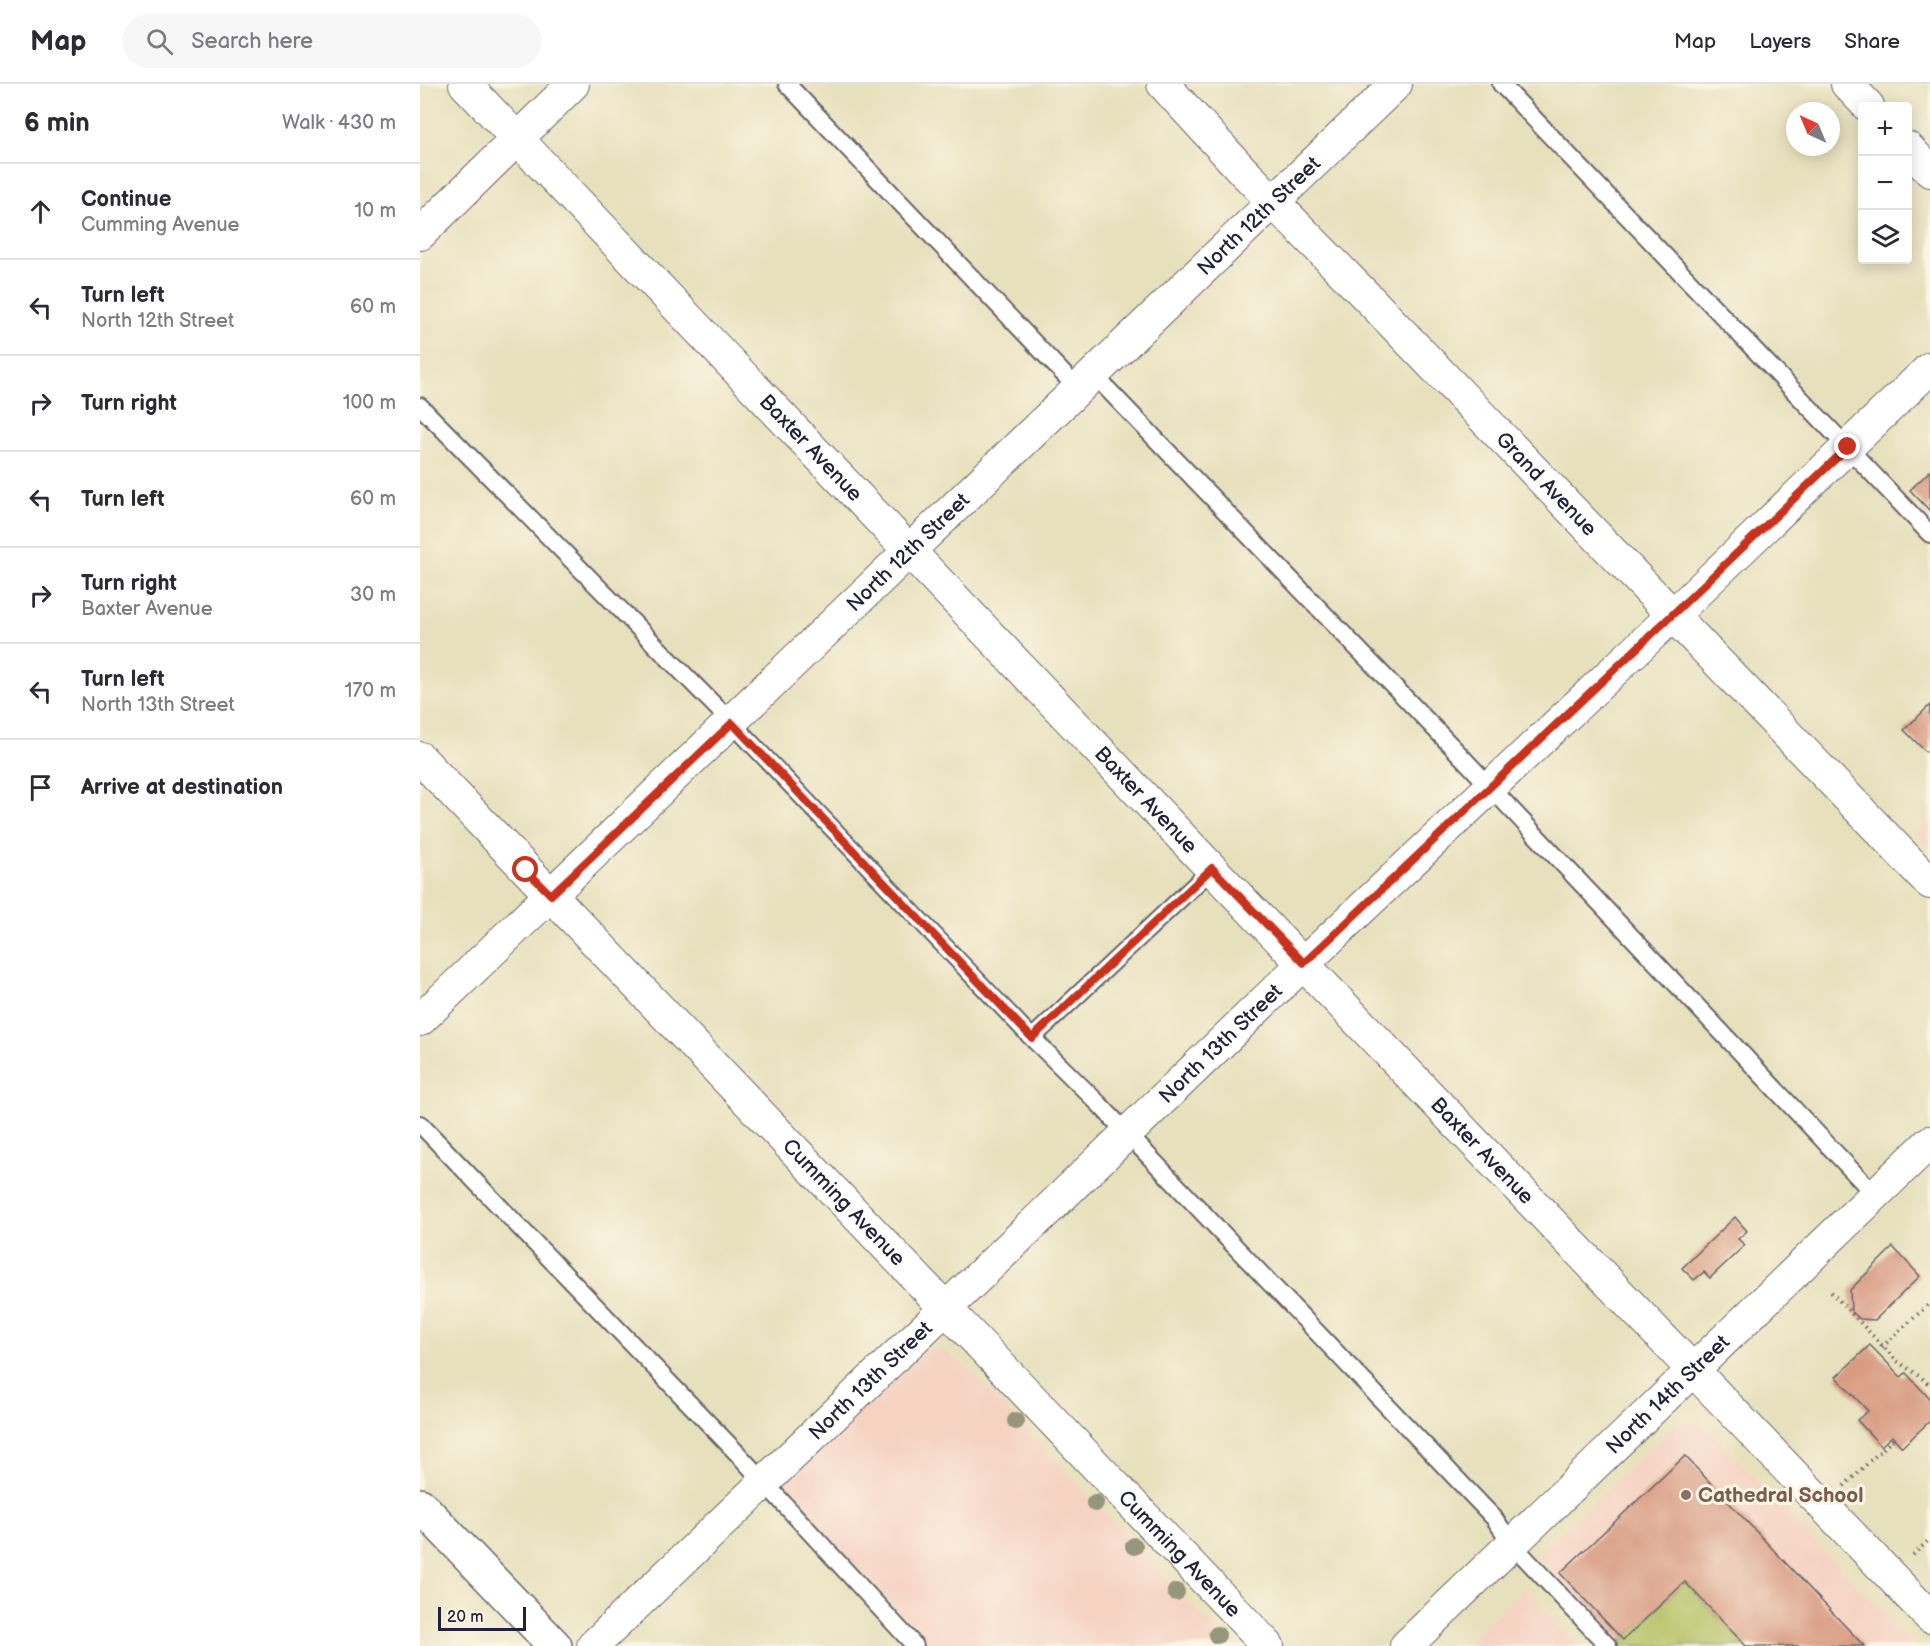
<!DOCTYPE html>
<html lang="en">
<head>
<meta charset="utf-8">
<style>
	:root { --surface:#fff; --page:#f7f7f7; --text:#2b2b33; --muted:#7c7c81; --line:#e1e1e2 }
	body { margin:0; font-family:"Balsamiq Sans",sans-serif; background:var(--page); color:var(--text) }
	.controls { position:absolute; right:18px; top:18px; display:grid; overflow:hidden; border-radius:6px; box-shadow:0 3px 15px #0003 }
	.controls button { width:54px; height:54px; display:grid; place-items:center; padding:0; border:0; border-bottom:2px solid var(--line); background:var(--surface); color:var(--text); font:30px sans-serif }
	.compass { position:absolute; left:1366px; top:18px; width:54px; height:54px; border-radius:50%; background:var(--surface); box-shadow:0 3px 15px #0003; rotate:316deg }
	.scale { position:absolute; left:18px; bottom:15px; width:88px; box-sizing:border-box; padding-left:6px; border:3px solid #22223b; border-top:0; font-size:16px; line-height:21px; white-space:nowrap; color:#22223b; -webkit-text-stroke:4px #fcf5e5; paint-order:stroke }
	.stop { position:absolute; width:18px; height:18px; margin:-14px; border:4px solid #c8321e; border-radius:50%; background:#fff }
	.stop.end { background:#c8321e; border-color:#fff; box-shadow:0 2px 6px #0008 }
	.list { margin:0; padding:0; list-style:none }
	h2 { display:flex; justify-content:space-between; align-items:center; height:78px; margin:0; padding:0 24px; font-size:26px }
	h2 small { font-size:20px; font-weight:400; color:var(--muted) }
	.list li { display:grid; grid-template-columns:39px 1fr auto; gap:18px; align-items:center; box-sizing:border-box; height:96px; padding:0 24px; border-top:2px solid var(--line) }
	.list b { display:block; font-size:22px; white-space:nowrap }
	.list p { margin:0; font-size:20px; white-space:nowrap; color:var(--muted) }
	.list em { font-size:20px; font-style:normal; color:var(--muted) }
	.icon { flex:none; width:33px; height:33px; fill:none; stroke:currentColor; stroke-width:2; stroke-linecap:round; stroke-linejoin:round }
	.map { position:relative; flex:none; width:1510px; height:1562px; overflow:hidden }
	header { display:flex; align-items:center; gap:36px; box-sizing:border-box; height:84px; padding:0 30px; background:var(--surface); border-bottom:2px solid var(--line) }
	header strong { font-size:28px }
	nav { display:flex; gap:33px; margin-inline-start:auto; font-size:21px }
	.search { width:420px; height:54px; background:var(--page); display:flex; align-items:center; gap:15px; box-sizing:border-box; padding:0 21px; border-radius:33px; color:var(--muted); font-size:22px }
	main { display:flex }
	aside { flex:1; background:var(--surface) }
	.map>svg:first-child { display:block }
</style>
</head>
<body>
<header>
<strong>Map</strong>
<div class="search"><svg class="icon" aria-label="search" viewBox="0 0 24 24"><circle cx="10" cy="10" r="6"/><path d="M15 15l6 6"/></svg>Search here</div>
<nav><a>Map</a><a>Layers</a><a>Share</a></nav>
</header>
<main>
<aside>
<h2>6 min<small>Walk · 430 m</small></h2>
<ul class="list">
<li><svg class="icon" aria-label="ahead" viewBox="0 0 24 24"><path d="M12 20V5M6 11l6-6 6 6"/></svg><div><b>Continue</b><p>Cumming Avenue</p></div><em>10 m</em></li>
<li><svg class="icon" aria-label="left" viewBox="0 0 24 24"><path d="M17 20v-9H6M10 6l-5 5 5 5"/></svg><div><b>Turn left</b><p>North 12th Street</p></div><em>60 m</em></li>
<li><svg class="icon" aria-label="right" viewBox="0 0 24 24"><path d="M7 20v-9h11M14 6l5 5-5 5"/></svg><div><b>Turn right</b></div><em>100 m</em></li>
<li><svg class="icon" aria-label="left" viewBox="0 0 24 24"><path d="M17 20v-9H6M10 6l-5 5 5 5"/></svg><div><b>Turn left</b></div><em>60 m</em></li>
<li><svg class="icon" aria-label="right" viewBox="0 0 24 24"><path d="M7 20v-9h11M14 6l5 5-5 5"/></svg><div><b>Turn right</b><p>Baxter Avenue</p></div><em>30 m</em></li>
<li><svg class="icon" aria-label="left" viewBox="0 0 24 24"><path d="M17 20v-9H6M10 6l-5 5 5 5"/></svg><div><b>Turn left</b><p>North 13th Street</p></div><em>170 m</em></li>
<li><svg class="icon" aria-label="arrive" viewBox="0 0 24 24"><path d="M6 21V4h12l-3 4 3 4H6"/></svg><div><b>Arrive at destination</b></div></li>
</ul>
</aside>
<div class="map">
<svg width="1510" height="1562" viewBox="0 0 1510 1562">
	<rect width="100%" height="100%" fill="#fcf5e5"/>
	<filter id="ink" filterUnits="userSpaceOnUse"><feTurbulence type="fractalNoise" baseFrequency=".0167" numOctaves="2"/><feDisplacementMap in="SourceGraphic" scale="12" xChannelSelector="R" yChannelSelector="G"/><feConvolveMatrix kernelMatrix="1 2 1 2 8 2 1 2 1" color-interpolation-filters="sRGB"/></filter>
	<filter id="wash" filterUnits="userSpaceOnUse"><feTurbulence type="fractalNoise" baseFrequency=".008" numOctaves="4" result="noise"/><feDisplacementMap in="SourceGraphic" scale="24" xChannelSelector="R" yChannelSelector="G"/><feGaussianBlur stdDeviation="1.35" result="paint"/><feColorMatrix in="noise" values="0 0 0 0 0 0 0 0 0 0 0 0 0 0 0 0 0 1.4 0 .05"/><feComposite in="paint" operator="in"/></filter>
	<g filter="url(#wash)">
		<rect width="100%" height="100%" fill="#e7e0bc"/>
		<path fill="#f5d2c2" d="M1510 733V764L1495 748Z
			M514 1266 527 1269 544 1280 811 1562H499L505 1555 356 1400 499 1269Z
			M1263 1338 1277 1339 1295 1352 1494 1562H1201L1117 1471 1252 1344Z
			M1104 1505 1159 1562H1044Z"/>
		<path fill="#b1bf61" stroke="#6a704e" stroke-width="1.5" d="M1265 1498 1326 1562H1201L1200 1560 1203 1556Z"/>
		<g id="blocks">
			<path fill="#d89b82" d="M1510 387V427L1490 406Z
				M1510 621V664L1506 668 1484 646Z
				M1315 1133 1327 1147 1318 1155 1325 1161 1290 1194 1284 1188 1274 1196 1262 1184Z
				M1473 1163 1500 1192 1455 1236 1440 1235 1431 1227 1430 1206Z
				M1450 1261 1481 1293 1486 1289 1510 1315V1337L1482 1363 1472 1352 1461 1362 1437 1336 1448 1327 1416 1293Z
				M1265 1372 1444 1562H1326L1265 1498 1203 1556 1140 1489Z"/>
		</g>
	</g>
	<g filter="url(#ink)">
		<use href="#blocks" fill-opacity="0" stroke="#676468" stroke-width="1.5"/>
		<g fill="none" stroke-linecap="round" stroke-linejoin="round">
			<g stroke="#676468" stroke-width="20">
				<path id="lane" d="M367 0 658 305
					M1081 0 1510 450
					M673 290 1042 673 1455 1111
					M0 322 312 639 612 954 680 1021 1074 1434 1092 1460 1188 1562
					M612 954 792 785
					M0 1040 317 1369 495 1562"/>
			</g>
			<g stroke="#676468" stroke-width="34">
				<g id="street">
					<path id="s1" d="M45 0 792 785 1510 1533"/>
					<path id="s2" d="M743 0 822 86 950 216 1510 799"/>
					<path d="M1427 0 1448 22"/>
					<path d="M1488 64 1510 87"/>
					<path d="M0 150 153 0"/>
					<path id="s3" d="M0 674 848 1562"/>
					<path id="s4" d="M0 936 976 0"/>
					<path id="s5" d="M173 1562 525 1225 884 879 1253 531 1510 284"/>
					<path id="s6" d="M986 1562 1510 1058"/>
				</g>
			</g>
			<g stroke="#676468" stroke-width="36">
				<path id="secondary" d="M0 1421 135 1562"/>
			</g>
			<path stroke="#676468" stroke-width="4" stroke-dasharray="1.5 4.5" stroke-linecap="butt" d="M1411 1208 1477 1277 1502 1294 1510 1302
				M1462 1263 1510 1219
				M1424 1402 1474 1354
				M1493 1471 1510 1455"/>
			<use href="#lane" stroke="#fff" stroke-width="16"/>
			<use href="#street" stroke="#fff" stroke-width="32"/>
			<use href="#secondary" stroke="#fff" stroke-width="33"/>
		</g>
		<g fill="#96967c">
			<circle cx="596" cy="1337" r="9"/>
			<circle cx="675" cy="1419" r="9"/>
			<circle cx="714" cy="1462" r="9"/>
			<circle cx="756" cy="1508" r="9"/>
			<circle cx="797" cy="1551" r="9"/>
		</g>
	</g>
	<g fill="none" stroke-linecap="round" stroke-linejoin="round" filter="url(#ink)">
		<path stroke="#c8321e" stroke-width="8" d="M106 786 131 811 312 639 612 954 792 784 884 879 1252 531 1428 363"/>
	</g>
	<circle fill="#8d6e63" stroke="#fcf5e5" stroke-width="2" cx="1266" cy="1411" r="6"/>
	<g text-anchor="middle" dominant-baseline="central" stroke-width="6" stroke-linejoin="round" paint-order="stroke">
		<g font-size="21" fill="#22223b" stroke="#fcf5e5">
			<text stroke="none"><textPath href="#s4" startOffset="1162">North 12th Street</textPath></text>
			<text stroke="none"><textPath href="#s1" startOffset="502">Baxter Avenue</textPath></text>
			<text stroke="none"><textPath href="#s2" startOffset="554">Grand Avenue</textPath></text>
			<text stroke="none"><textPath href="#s4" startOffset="676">North 12th Street</textPath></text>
			<text stroke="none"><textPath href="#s1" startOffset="988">Baxter Avenue</textPath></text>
			<text stroke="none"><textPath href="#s5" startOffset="870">North 13th Street</textPath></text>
			<text stroke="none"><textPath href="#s1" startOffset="1474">Baxter Avenue</textPath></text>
			<text stroke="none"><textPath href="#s3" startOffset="614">Cumming Avenue</textPath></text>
			<text stroke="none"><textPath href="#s5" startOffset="384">North 13th Street</textPath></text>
			<text stroke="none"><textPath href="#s6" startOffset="363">North 14th Street</textPath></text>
			<text stroke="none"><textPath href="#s3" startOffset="1100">Cumming Avenue</textPath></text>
		</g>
		<g font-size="21" font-weight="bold" fill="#785e54" stroke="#fcf5e5" text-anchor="start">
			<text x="1278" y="1411">Cathedral School</text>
		</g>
	</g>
</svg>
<div class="controls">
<button>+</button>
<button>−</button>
<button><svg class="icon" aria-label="layers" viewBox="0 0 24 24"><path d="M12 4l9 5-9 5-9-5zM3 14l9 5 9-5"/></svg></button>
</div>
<svg class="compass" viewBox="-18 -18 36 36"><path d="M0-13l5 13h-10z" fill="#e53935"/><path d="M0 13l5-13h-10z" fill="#7c7c81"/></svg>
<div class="scale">20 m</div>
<div class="stop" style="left:106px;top:786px"></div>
<div class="stop end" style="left:1428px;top:363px"></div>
</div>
</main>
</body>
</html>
